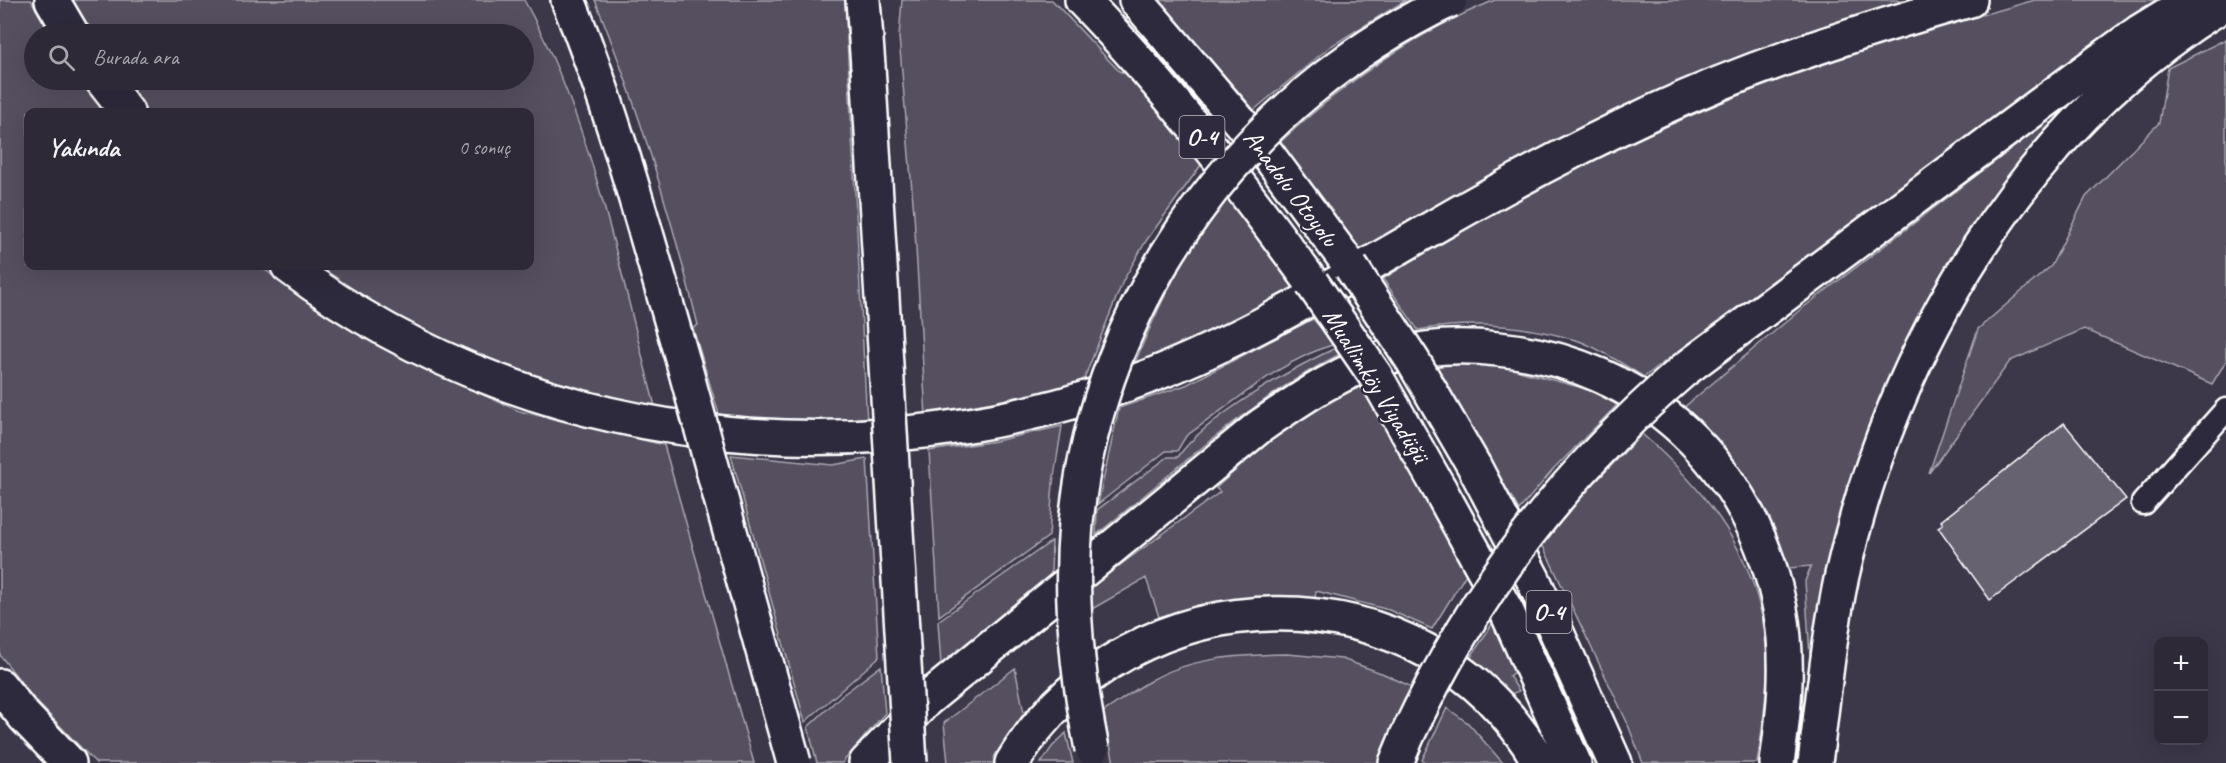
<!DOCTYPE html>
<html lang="tr">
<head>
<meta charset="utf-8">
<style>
	:root { --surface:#2d2937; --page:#35313f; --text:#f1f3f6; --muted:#a7a6ad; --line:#484552 }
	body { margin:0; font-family:Caveat,sans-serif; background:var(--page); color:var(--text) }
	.controls { position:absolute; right:18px; bottom:18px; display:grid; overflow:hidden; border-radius:12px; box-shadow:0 6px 24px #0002 }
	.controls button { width:54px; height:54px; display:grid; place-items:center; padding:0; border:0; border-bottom:2px solid var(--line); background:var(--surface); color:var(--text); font:30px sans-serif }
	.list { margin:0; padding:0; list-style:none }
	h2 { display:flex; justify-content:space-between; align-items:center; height:78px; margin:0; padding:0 24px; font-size:26px }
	h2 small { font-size:20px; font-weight:400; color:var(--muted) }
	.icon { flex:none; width:33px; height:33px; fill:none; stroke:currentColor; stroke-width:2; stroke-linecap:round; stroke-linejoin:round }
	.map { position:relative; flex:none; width:2226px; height:763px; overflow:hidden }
	.search { position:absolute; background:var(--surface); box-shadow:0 6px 24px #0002; left:24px; top:24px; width:510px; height:66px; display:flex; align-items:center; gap:15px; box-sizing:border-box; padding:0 21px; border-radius:33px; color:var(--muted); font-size:22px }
	.panel { position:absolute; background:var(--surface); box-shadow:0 6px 24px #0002; left:24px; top:108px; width:510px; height:162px; border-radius:12px }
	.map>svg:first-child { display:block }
</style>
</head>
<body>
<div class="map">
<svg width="2226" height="763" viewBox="0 0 2226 763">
	<rect width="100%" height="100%" fill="#3c3749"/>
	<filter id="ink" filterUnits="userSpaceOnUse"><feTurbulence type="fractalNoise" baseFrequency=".0167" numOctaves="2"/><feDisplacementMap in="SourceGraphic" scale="12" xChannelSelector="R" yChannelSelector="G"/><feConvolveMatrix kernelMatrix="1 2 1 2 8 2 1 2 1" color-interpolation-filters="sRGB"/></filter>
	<g filter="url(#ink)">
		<path fill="#555060" stroke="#aaa8b0" stroke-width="1.5" d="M0 0H31L50 34H34V80H82L106 112H28V266H259L350 329 444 377 519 411 664 445 754 763H96L34 699 0 655Z
			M68 0H524C595 127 619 272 656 410 585 391 511 376 445 344 398 321 354 293 309 266H530V112H145L120 80H524V34H89Z
			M595 0H845L867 423 721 421 693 328 698 325C671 215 638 105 595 0Z
			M902 0H1052L1119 71 1130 75 1204 161 1146 241 1123 281 1082 384 926 417 914 214 899 37Z
			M1159 0H1406L1331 46 1254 110Z
			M1495 0H1933L1363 253 1278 144C1341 85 1414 33 1495 0Z
			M2035 0H2168L1809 254 1644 377C1624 365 1601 349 1579 341 1527 325 1471 321 1418 330L1383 279C1514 196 1652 127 1797 73 1874 44 1955 23 2035 0Z
			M2226 39V361L2212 384 2084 329 2010 361 1929 473 1978 329 2051 266 2086 197 2159 123 2168 68Z
			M2048 121 2054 126 1970 239 1811 671 1805 581 1811 566 1789 568C1768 504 1733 452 1683 408L1800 310Z
			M1227 197 1296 291 1132 370C1158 306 1184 252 1227 197Z
			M1313 319 1335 344C1280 360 1233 404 1186 436L1177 451H1166L1098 504 1119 408 1186 385Z
			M1338 347 1342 353C1251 399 1176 471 1096 535L1097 510 1168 457H1178C1204 418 1294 367 1338 347Z
			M1473 358 1521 364 1519 371 1590 390 1617 405 1552 471 1519 510 1433 363Z
			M1356 381 1396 438 1468 571 1432 629 1389 610 1316 591 1315 598H1257L1159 617 1146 578 1092 609 1090 587 1220 492 1216 488C1263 446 1300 411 1356 381Z
			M1062 426 1053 483 1049 536 939 616 929 451 996 441Z
			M1642 434C1714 497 1767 568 1767 668 1767 699 1762 732 1757 763H1643L1626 720 1542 544 1583 495Z
			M731 455 833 465 867 459 879 657 805 722Z
			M1052 541 1051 574 941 665 938 621Z
			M1494 621 1507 648 1514 672 1509 676 1519 691 1511 694 1469 660Z
			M1287 654 1342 659 1384 674 1412 687 1388 737 1391 739 1380 763H1114L1103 712C1119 702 1134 690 1150 681 1190 657 1241 655 1287 654Z
			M881 666 885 713 842 763H817L808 727 841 696Z
			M1015 668 1024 713 994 763H948L944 723Z
			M1447 708 1468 723 1503 763H1426L1422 760Z
			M1066 733 1073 763H1041L1052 747Z"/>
		<path fill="#666270" stroke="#fff" stroke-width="1.5" d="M2064 423 2126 499 1990 600 1938 527 1943 524 1941 521Z"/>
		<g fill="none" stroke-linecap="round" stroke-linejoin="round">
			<g stroke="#fff" stroke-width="27">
				<path id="tertiary" d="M2143 503 2226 410"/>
			</g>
			<g stroke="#fff" stroke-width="38">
				<path id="motorway" d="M52 0 72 34
					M568 0C616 118 648 242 684 365
					M863 0 868 66
					M1082 0C1167 87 1240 184 1312 283
					M1136 0 1268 155 1351 267
					M102 80 127 112
					M288 266C543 460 906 488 1195 357 1276 321 1351 275 1427 231 1501 188 1576 148 1653 112 1755 65 1862 31 1970 0
					M1684 370 2084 72 2139 32 2191 0
					M1474 466 1533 579 1615 763
					M1439 488 1507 612 1574 763
					M0 686 24 716 69 763
					M866 763 926 700 1259 427C1301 398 1344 368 1395 355 1428 346 1464 345 1498 349 1644 363 1753 466 1780 609 1790 660 1784 712 1777 763
					M1012 763C1129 567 1425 561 1540 763
					M1396 763 1408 734
					M1815 763C1823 700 1829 636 1842 575 1893 349 2024 124 2226 3"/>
			</g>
			<use href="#tertiary" stroke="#2f2a3d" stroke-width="22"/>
			<use href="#motorway" stroke="#2f2a3d" stroke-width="33"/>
			<g stroke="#fff" stroke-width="38" stroke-linecap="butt">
				<path id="motorway-bridge" d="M868 66 910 763
					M1351 267 1413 361 1474 466
					M1312 283 1375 375 1439 488
					M684 365 794 763
					M1408 734C1477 587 1562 476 1684 370
					M1092 749C1077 674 1069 599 1076 523 1098 296 1246 97 1450 0"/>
			</g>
			<use href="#motorway-bridge" stroke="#2f2a3d" stroke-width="33"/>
		</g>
	</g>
	<g text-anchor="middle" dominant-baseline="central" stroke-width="5" stroke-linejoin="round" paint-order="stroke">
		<g fill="#2f2a3d" stroke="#c1bfc5" stroke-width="1.5">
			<rect x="1179.5" y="116" width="45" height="42" rx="4.5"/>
			<rect x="1526.5" y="591" width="45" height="42" rx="4.5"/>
		</g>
		<g font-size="24" font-weight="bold" fill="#fff">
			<text x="1202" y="137">O-4</text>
			<text x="1549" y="612">O-4</text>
		</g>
		<g font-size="26" fill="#fff" stroke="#2f2a3d">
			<text transform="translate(1291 188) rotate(53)">Anadolu Otoyolu</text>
			<text transform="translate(1376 385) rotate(58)">Muallimköy Viyadüğü</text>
		</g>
	</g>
</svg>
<div class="controls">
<button>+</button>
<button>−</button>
</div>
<div class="search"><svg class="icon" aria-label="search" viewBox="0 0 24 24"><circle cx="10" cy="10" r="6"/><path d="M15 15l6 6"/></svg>Burada ara</div>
<section class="panel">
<h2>Yakında<small>0 sonuç</small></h2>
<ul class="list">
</ul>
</section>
</div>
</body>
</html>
